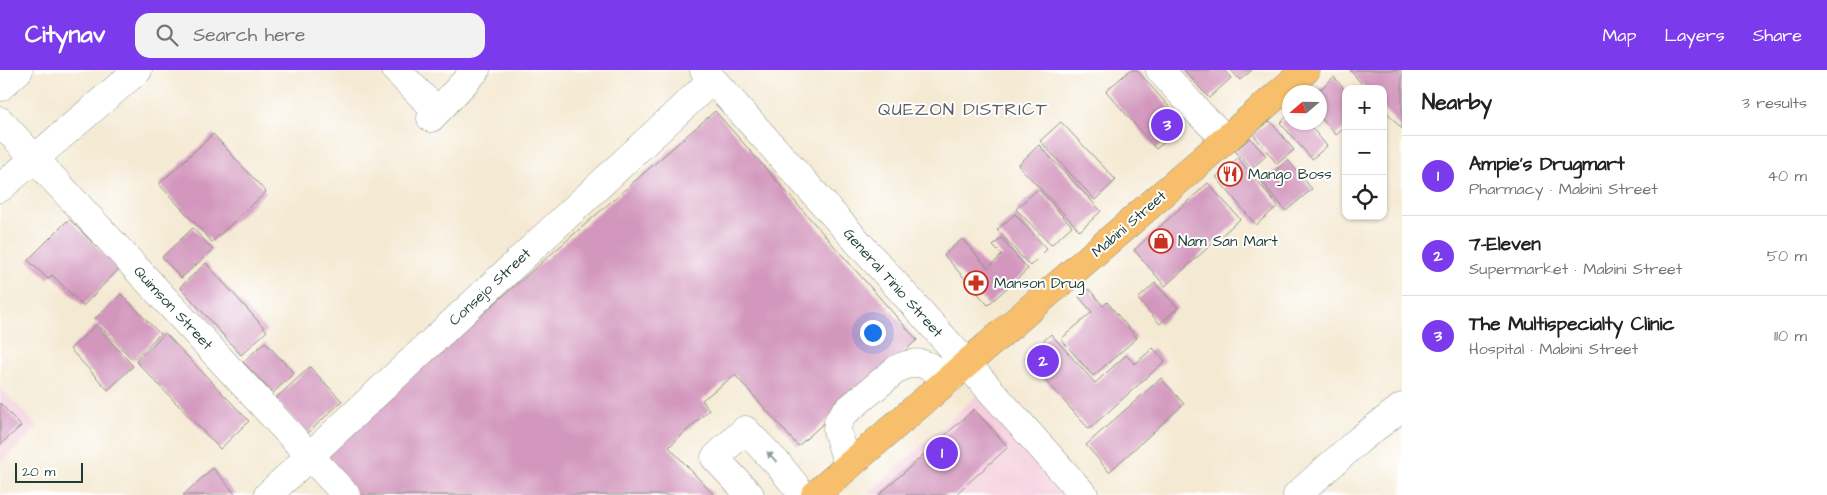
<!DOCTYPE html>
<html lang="en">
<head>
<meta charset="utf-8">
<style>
	:root { --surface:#fff; --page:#f2f2f2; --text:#222; --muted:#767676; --line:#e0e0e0; --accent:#7c3aed }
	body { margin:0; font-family:"Architects Daughter",sans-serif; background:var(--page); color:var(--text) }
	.controls { position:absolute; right:15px; top:15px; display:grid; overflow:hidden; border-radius:10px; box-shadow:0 1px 4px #0004 }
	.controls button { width:45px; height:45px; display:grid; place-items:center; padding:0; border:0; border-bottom:1px solid var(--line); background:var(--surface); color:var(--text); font:25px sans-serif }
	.compass { position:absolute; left:1282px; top:15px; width:45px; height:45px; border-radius:50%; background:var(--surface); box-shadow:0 1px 4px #0004; rotate:250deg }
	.scale { position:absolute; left:15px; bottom:12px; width:68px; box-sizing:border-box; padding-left:5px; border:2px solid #1f3d34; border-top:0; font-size:14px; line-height:18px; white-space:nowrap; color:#1f3d34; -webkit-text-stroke:4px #fff; paint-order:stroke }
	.you { position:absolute; left:872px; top:262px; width:18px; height:18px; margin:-12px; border:4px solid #fff; border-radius:50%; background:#1a73e8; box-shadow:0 0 0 8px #1a73e833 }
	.badge { display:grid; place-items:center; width:32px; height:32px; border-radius:50%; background:var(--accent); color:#fff; font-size:16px; font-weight:700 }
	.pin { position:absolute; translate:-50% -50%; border:2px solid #fff; box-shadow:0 1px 5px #0006 }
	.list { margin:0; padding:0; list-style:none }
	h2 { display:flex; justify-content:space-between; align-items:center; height:65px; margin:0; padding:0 20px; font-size:21px }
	h2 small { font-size:16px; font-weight:400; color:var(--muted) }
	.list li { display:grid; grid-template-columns:32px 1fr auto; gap:15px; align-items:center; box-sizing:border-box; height:80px; padding:0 20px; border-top:1px solid var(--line) }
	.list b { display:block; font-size:19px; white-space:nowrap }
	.list p { margin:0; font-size:16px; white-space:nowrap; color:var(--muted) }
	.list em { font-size:16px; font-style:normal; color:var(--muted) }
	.icon { flex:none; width:28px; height:28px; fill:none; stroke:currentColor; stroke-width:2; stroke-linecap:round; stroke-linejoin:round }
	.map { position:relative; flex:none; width:1402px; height:425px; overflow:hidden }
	header { display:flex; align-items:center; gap:30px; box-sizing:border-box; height:70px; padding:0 25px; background:var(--accent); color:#fff }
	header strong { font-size:24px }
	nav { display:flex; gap:28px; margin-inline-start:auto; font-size:18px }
	.search { width:350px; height:45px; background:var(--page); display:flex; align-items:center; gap:12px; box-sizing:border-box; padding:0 18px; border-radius:15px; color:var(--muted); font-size:19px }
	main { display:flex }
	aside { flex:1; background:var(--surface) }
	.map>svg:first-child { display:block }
</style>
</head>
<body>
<header>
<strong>Citynav</strong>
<div class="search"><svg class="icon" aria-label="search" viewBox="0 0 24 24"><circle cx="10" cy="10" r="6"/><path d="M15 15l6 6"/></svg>Search here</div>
<nav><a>Map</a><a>Layers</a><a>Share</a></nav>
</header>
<main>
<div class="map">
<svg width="1402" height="425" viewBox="0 0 1402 425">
	<rect width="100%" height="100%" fill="#fff"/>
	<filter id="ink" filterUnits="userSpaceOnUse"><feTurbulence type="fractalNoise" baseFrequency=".02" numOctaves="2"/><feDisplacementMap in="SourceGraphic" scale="10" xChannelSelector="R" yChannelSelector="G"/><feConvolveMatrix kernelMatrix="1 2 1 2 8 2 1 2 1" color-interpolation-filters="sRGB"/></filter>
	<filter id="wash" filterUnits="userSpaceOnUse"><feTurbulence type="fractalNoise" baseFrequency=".0096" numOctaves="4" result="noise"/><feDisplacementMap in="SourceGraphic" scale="20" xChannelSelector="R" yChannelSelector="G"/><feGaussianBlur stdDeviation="1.12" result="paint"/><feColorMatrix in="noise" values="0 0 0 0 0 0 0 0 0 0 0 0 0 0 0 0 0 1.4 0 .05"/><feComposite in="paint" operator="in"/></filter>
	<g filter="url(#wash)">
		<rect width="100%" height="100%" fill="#f4e9d2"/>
		<path fill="#f4cfdd" d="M0 317 38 357 0 393Z
			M986 317 1084 425H867Z"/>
		<g id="blocks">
			<path fill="#d397bd" d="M1130 0H1137L1185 55 1156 79 1106 21Z
				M1184 0H1224L1231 8 1209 28Z
				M1231 0H1252L1240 10Z
				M1350 0H1402V59L1383 38V19H1366Z
				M1334 7 1346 21V57L1336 65 1320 47V22H1317Z
				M715 41 917 270 798 376 735 305 702 330 709 340 669 377 714 425H356L320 386Z
				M1290 44V52H1307L1327 76 1312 89 1280 53Z
				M1270 51 1294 80 1277 94 1253 64Z
				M1061 52 1116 110 1095 130 1040 71Z
				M213 64 266 122 212 172 159 114Z
				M1250 68 1266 86 1251 99 1235 81Z
				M1039 75 1101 141 1080 161 1018 95Z
				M1238 88 1278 136 1256 155 1216 107Z
				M1288 90 1312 119 1286 141 1262 112Z
				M1208 113 1240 149 1165 216 1134 180Z
				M1038 119 1072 156 1051 175 1016 139Z
				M1015 144 1047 179 1030 196 997 160Z
				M69 149 119 199 83 236 52 205 48 209 28 190Z
				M193 158 213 180 181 208 162 187Z
				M1001 168 1028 199 988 235 944 185 962 169 988 198 1002 185 993 176Z
				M206 193 267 261 241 285 180 217Z
				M1155 213 1178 238 1160 254 1138 229Z
				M1089 219 1103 236 1107 232 1137 268 1093 306 1061 269 1092 242 1079 227Z
				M121 224 160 264 133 290 94 250Z
				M96 255 133 296 108 320 70 279Z
				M165 263 249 351 220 379 136 291Z
				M1051 264 1095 313 1126 285 1135 294 1153 278 1165 291 1089 359 1025 288Z
				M265 272 294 303 273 323 243 292Z
				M310 297 342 331 307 364 275 329Z
				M1161 308 1184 334 1109 402 1086 375Z
				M0 333 21 356 0 375Z
				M974 339 1008 377 955 425H879Z
				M213 398 236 425H183Z"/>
		</g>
	</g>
	<g filter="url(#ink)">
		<use href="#blocks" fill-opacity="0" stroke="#8a9383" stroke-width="1"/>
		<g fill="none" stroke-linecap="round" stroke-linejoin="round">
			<g stroke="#8a9383" stroke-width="29">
				<path id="minor" d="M396 0 437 41
					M704 0 1084 425
					M1160 0 1200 44 1226 69
					M0 17 19 0
					M431 48 476 0
					M0 51 346 425
					M0 118 138 0
					M848 396 837 360 838 352 844 343 897 299C920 286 929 297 951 308
					M268 425 712 10
					M750 425 715 388 745 360 778 394 803 425
					M1297 425 1359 370 1402 337"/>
			</g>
			<g stroke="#8a9383" stroke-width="29">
				<path id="major" d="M815 425 1306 0"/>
			</g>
			<use href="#minor" stroke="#fff" stroke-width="28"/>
			<use href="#major" stroke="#f7bf6c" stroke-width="28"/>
		</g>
		<defs><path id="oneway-solid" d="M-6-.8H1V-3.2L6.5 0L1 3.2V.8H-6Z" transform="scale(1.25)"/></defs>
		<use fill="#8f9e9a" href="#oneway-solid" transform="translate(772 387) rotate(-134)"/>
	</g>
	<defs>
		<g id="restaurant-ring" transform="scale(1.25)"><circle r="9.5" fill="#fff" stroke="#c8321e" stroke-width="1.5"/><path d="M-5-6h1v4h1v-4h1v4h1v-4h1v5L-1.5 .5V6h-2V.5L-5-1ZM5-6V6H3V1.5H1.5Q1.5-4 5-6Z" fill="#c8321e"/></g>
		<g id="shop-ring" transform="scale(1.25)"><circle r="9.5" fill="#fff" stroke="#c8321e" stroke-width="1.5"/><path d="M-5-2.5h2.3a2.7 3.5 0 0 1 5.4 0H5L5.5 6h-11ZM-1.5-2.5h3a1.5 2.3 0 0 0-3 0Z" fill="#c8321e"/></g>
		<g id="pharmacy-ring" transform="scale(1.25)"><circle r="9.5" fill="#fff" stroke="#c8321e" stroke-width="1.5"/><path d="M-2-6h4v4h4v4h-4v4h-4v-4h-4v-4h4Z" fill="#c8321e"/></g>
	</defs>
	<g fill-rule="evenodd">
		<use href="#restaurant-ring" x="1230" y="104"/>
		<use href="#shop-ring" x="1161" y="171"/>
		<use href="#pharmacy-ring" x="976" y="213"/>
	</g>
	<g text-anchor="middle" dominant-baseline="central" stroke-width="4" stroke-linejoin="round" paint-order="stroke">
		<g font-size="15" fill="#1f3d34" stroke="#fff" text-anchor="start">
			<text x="1248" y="104">Mango Boss</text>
			<text x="1178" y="171">Nam San Mart</text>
			<text x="994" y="213">Manson Drug</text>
		</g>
		<g font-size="15" fill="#1f3d34" stroke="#fff">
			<text transform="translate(1129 154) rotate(-41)">Mabini Street</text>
			<text transform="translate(893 213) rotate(48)">General Tinio Street</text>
			<text transform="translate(490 217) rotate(-43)">Consejo Street</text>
			<text transform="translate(173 238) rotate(47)">Quimson Street</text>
		</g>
		<g font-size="18" letter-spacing="1" fill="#5e5c64" stroke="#fff">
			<text x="963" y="39">QUEZON DISTRICT</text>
		</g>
	</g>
</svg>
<div class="controls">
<button>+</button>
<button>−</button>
<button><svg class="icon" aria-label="locate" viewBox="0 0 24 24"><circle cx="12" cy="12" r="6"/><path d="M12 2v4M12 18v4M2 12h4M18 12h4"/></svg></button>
</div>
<svg class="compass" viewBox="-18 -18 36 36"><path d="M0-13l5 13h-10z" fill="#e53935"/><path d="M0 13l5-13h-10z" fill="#767676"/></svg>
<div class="scale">20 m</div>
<div class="you"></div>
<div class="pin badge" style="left:942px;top:383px">1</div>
<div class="pin badge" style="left:1043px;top:291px">2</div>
<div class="pin badge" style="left:1167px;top:55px">3</div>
</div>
<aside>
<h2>Nearby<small>3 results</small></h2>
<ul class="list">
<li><span class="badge">1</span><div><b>Ampie's Drugmart</b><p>Pharmacy · Mabini Street</p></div><em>40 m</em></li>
<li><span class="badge">2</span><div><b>7-Eleven</b><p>Supermarket · Mabini Street</p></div><em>50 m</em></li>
<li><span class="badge">3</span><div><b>The Multispecialty Clinic</b><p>Hospital · Mabini Street</p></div><em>110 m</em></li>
</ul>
</aside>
</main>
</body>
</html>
